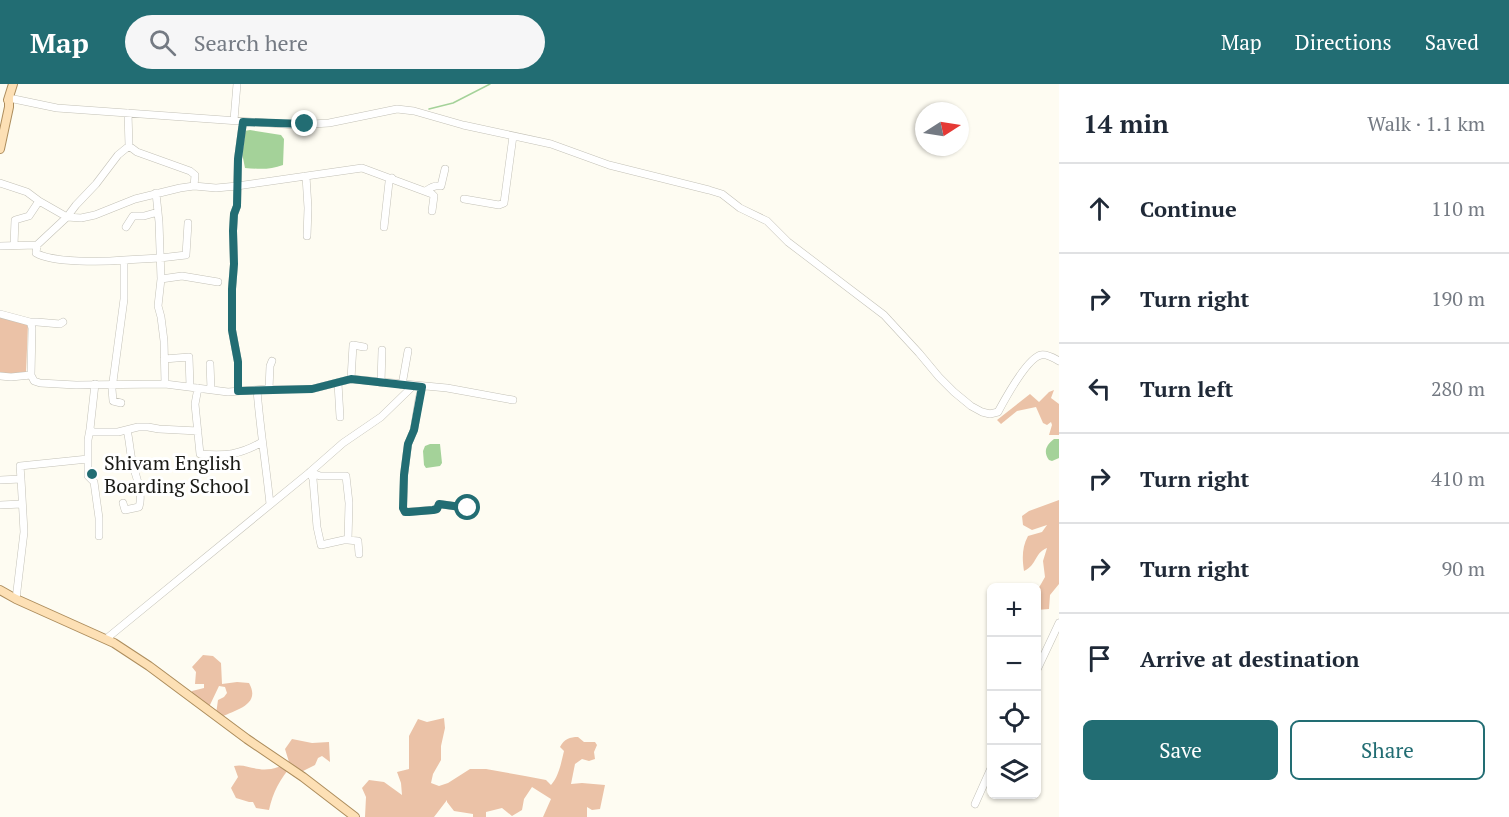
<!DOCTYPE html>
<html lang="en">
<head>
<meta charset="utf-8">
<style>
	:root { --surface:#fff; --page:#f6f6f7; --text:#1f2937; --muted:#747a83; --line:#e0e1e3; --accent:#226d73 }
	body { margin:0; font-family:"PT Serif",serif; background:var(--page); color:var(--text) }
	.controls { position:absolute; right:18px; bottom:18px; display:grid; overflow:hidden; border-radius:9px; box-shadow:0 2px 4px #0004 }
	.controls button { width:54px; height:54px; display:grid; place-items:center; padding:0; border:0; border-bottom:2px solid var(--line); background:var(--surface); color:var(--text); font:30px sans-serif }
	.compass { position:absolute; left:915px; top:18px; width:54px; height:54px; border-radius:50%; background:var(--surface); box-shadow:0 2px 4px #0004; rotate:78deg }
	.stop { position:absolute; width:18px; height:18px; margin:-14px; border:4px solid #226d73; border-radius:50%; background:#fff }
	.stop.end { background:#226d73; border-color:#fff; box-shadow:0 2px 6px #0008 }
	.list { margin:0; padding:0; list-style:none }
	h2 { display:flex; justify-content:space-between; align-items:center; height:78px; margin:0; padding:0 24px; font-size:26px }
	h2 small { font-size:20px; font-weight:400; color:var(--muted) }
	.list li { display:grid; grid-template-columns:39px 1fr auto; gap:18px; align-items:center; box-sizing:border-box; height:90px; padding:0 24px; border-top:2px solid var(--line) }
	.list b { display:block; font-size:22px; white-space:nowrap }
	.list em { font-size:20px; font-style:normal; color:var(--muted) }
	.actions { display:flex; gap:12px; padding:18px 24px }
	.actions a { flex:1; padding:14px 0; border:2px solid var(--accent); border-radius:9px; text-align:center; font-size:21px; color:var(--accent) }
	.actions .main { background:var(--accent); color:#fff }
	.icon { flex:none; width:33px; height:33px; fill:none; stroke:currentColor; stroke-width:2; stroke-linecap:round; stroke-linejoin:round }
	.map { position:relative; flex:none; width:1059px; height:733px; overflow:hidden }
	header { display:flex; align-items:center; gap:36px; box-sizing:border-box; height:84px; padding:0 30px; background:var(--accent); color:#fff }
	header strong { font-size:28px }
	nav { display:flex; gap:33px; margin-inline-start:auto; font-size:21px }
	.search { width:420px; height:54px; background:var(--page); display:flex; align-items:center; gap:15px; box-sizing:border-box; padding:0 21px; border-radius:33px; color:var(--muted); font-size:22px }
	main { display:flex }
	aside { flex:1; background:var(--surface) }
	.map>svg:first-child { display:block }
</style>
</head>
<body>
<header>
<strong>Map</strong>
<div class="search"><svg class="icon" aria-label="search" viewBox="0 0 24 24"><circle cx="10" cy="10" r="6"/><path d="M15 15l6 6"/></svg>Search here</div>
<nav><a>Map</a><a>Directions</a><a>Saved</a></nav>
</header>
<main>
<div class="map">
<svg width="1059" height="733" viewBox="0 0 1059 733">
	<rect width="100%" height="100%" fill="#fefcf2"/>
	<path fill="#ebc2a7" d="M0 232 28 240 26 289 14 291 0 290Z
		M1054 306 1051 314 1059 320V351H1049L1052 341 1051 338 1047 341 1043 339 1036 323 1017 327 1001 340 997 336 1030 310 1039 318 1049 308Z
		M1059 416V500L1050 511 1049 525 1037 526V507L1045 493 1043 477 1047 464C1034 469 1038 480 1024 487 1022 474 1022 463 1028 452L1042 448 1047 441 1032 446 1023 441 1022 432 1029 427Z
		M203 571 213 572 221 579 222 600 237 598 249 599C262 622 233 626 220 634L216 630 218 616 224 613 227 609 225 603 219 602 209 623 191 612 192 607 204 604V600H195L196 588 192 583Z
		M444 634 445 644 441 662V676L433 690 431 699 439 702 448 699 470 685H486L525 692 546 696 551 701C559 692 561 679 564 667L560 663C564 655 570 653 578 653L584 658H595L597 661 594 668 595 675 589 677 582 675 575 680 571 700 582 699 605 701 600 725 592 726 587 723V733H543L551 715 532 703 524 715 522 726 512 732 502 724 486 728V733H473V730L454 727 447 718V716L434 733H365L366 713 362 704 369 696 384 698 402 711 401 699 397 688 409 685V652L418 635 427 638Z
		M292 655 312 659 329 658 330 678 322 672 318 674 315 681 301 688 292 681C280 695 273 708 269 726L256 724 253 718H249L236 714 231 704 238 693 234 682C243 680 250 684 259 685 269 687 281 683 289 678L285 665Z"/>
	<path fill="#a4d299" d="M250 46 281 51 284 55 283 81C270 86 259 85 245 84L242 69 244 47Z
		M1054 355H1059V374L1052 377 1049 376C1043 368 1046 361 1054 355Z
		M430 360H440L442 379 440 382 426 384 424 381 423 367 425 362Z"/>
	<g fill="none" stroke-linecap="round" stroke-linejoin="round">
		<path stroke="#a4d299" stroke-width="1.5" d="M429 25 453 19 490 0"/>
		<g stroke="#c3c1b7" stroke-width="8">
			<path id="minor" d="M9 14 57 24 296 41 329 39 397 25 414 27 463 41 551 60 609 81 709 106 722 110 740 124 767 137 788 158 884 231 919 269 939 293 954 308 971 322 982 328 990 330 998 328C1005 315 1027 274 1041 271 1047 270 1054 274 1059 277
				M234 36 237 0
				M129 62 137 68 190 87 195 91 194 102
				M306 92 308 124 307 152
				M0 99 27 108 39 117 67 133 81 134 95 131 135 115 180 104 194 102 216 104 237 102 362 84 432 110 434 112 432 127
				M426 107C431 103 435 101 441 102L445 85
				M156 109 159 138 161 195 158 222 161 233 164 257 165 300
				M464 115 499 121 504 119 513 52
				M126 143 133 132H144L158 128
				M384 143 389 98 392 94
				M14 161 15 136 29 132 39 117
				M37 161 36 169C53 179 104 178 124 176V215L112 305 113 317 121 319
				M0 162 37 161 67 133 76 121 96 100 118 71 129 62 128 29
				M124 176 160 174 186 171 188 139
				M161 195 182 192 218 198
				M0 230 30 238 32 244 31 291 34 297 40 299 76 301 165 300 228 308 265 305H312L351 295 447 304 513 316
				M30 238H37L60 240 63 238
				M164 275 189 273 190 302
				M210 280 211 305
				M0 292 11 293 31 291
				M351 295 353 261 364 263
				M338 299 340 333
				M381 299 382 266
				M95 300 90 345 93 348H118L138 343H148L159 345 198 347
				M402 301 408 267
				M422 303 419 315 414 346 408 360 404 391 403 424 405 428 433 426 437 425 439 420 468 424
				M198 304 195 320 200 370C225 372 240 371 262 358
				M269 305 270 282 272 277
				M257 306C260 344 266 382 270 420
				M238 307V278L232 246V205L234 180 233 147 234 130 237 122 238 75 243 38
				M90 345 88 356V392L94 398 99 434V452
				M310 388 320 392H346L349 419 348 456 358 457 359 470
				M310 388 313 395 317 443 321 461 348 455
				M21 395 20 382 88 375
				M0 396 21 395 24 448 16 515
				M123 419 125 426 139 423C143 411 137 395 134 385 130 372 130 358 127 346
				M0 421 22 420
				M106 555 310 388 343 359 381 333 413 302
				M1036 588 1059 539
				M975 720 992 682"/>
		</g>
		<g stroke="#ad8d5d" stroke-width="10">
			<path id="major" d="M8 16 13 0
				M0 65 9 23V14
				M0 506 16 515 114 559 149 582 247 655 303 693 355 733"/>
		</g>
		<use href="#minor" stroke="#fff" stroke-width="7"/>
		<use href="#major" stroke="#fde0b5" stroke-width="8"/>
	</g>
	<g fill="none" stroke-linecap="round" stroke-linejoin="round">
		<path stroke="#226d73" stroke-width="8" d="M305 40 243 38 238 75 237 122 234 130 233 147 234 180 232 205V246L238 278V307L312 305 351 295 422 303 414 346 408 360 404 391 403 424 405 428H409L433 426 437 425 439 420 468 424"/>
	</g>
	<circle fill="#226d73" stroke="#fff" stroke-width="2" cx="92" cy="390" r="6"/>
	<g text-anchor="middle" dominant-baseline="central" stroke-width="6" stroke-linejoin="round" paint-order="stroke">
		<g font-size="20" fill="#1a1a16" stroke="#fff" text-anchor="start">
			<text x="104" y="378">Shivam English<tspan x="104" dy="23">Boarding School</tspan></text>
		</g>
	</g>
</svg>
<div class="controls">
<button>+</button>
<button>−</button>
<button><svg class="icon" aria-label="locate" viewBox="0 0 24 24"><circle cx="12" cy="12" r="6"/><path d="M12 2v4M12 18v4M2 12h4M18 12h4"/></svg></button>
<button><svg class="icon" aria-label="layers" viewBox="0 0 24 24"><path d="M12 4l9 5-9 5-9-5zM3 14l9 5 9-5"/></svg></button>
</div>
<svg class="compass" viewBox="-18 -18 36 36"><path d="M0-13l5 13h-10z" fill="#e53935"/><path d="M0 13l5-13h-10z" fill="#747a83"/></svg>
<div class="stop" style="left:468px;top:424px"></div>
<div class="stop end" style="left:305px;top:40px"></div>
</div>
<aside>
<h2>14 min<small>Walk · 1.1 km</small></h2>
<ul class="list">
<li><svg class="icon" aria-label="ahead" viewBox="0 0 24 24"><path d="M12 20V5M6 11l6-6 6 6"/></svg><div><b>Continue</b></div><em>110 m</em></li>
<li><svg class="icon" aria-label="right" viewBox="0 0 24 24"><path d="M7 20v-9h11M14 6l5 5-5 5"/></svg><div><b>Turn right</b></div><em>190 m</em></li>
<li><svg class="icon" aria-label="left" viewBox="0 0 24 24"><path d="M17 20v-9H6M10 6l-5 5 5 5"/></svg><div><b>Turn left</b></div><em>280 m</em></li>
<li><svg class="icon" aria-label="right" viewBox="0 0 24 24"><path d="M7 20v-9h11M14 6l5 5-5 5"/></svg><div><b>Turn right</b></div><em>410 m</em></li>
<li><svg class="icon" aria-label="right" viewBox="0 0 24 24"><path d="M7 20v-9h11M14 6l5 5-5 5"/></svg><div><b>Turn right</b></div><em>90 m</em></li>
<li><svg class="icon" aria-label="arrive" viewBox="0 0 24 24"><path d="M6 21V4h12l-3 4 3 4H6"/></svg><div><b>Arrive at destination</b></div></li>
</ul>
<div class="actions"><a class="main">Save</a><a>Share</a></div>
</aside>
</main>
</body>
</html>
